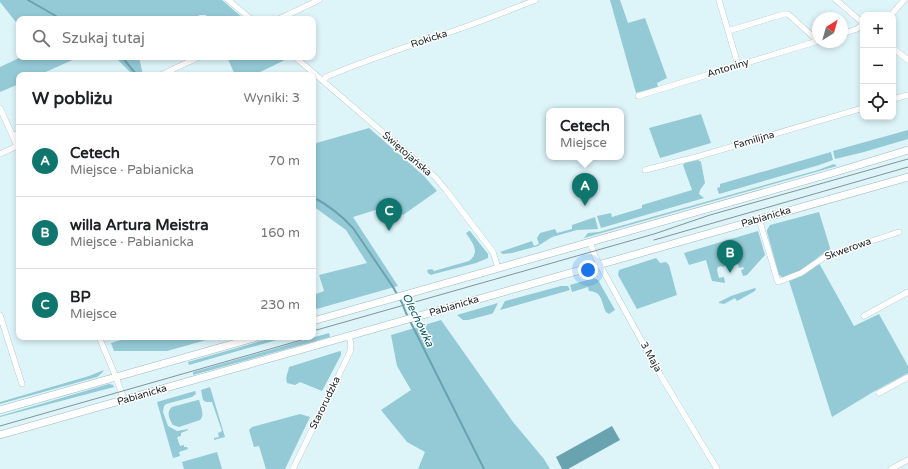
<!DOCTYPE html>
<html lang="pl">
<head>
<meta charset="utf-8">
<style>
	:root { --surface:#fff; --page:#f2f2f2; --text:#202124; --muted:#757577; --line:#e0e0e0; --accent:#0f766e }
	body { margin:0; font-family:"Varela Round",sans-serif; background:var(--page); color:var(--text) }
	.controls { position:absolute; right:12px; top:12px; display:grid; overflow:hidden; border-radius:8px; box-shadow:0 2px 6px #0003 }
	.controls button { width:36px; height:36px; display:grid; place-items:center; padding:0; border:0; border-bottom:1px solid var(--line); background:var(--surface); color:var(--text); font:20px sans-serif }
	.compass { position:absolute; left:812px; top:12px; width:36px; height:36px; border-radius:50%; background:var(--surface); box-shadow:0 2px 6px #0003; rotate:37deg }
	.you { position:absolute; left:588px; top:270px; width:14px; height:14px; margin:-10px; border:3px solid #fff; border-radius:50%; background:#1a73e8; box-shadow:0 0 0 6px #1a73e833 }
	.badge { display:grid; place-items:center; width:26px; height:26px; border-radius:50%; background:var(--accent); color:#fff; font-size:13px; font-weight:700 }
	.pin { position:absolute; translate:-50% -33px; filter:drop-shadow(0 1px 2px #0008) }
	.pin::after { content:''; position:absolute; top:21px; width:14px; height:12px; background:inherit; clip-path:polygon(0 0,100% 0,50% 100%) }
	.popup { position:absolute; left:546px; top:108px; width:78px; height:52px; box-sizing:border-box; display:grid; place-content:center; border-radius:8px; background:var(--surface); filter:drop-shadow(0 1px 3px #0005); font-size:13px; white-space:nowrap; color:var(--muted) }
	.popup b { font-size:15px; color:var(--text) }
	.popup::after { content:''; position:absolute; left:50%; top:100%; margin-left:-8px; border:8px solid transparent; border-top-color:var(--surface) }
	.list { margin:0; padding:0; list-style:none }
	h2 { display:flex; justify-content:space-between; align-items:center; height:52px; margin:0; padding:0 16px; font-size:17px }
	h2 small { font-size:13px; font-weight:400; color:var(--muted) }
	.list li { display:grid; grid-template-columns:26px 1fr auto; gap:12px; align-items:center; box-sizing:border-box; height:72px; padding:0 16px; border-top:1px solid var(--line) }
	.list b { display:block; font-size:15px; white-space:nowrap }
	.list p { margin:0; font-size:13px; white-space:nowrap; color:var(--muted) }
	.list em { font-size:13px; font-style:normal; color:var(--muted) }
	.icon { flex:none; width:22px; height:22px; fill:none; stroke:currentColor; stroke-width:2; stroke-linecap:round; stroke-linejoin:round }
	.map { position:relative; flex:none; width:908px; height:469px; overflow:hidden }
	.search { position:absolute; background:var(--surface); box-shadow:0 2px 6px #0003; left:16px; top:16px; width:300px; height:44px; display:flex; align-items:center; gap:10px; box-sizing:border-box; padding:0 14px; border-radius:8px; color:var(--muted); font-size:15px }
	.panel { position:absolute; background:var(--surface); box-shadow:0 2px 6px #0003; left:16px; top:72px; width:300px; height:268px; border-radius:8px }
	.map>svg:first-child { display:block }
</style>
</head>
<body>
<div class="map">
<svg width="908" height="469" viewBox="0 0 908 469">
	<rect width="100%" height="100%" fill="#ddf4f9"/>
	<path fill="#94cad6" d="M0 0H222L244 19H209L206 15H200L191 19H19V26L0 2Z
		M610 0H620L628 23 645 18 667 78 657 83 658 87 636 93Z
		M21 57H79L39 75H19V84L0 92V67Z
		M115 57H139L143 75H133Z
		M227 57H285L287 59 254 75H235Z
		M701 114 711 143 660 158 649 128Z
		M369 128 424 176 437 191 403 215 395 204 353 217 398 286 313 310V295L324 291 319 275 367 263 346 230 313 206V144Z
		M908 130V139L864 152 835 159 833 151Z
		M831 152 833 160 819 165 719 194 717 188 720 187V184Z
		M698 160 701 162 705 183 700 190 699 194 704 198 601 228 597 216 611 213 612 217 642 208V205L692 190 683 165 685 163Z
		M834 164 837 166 584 238 588 233 599 232 818 170Z
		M819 212 831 251 821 255 803 270 785 277H782L779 275 767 232V230L770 225Z
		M595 217 598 229 577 230 552 237 538 246 512 253 503 254 500 252 532 241 534 246 539 244 537 238 540 233 555 229 557 233 572 229V225Z
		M469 231H470L488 254V258L476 263 434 274 431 275 428 273 427 270 432 269 434 271 469 261C481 252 472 242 466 233Z
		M758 231 765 255 747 275 743 276 741 270 744 269 743 267 739 268 738 264 737 263 722 267V266L718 267 717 270 719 278 724 277 725 283 712 281 706 260 689 265 684 253Z
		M656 258 660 263 666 262 669 265 677 295 637 309 618 275 619 270Z
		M819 263 854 326 879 314 908 366V373L873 392 832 417 789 281C801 277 810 272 819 263Z
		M594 278 598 280 615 310 609 314 606 312C601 302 603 292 589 291L588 287 572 292 570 285Z
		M561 286H568L570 290 500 310 505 301Z
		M755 288 756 289 755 291 737 301 735 298 724 304 719 303V302L731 296Z
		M498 303 493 313 491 314 468 320H463L457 315Z
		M441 320 513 422 544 459 550 469H418L425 452 407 442 381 410 411 390 397 366 391 335Z
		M329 333 330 337 193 375V372Z
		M131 337H217L167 351H114L111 343Z
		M275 337H287L189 365 188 362Z
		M340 351 341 352V355L322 391 300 382 295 385 287 383C285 376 288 374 289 367Z
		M104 370 102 373 97 377 0 404V402L89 376Z
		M109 384 113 385 114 387 0 417V416Z
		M210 387 225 437 214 440V438L219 437 218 433 222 431 212 402H206L203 400 201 390Z
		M195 391 196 394 192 397 166 404 164 406 163 412 168 426 177 431 188 429V430L181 433V436L177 437 180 446 184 445V447H187L188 449 179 452 180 456 173 458 157 402Z
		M198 400H199C201 407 205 415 200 420L179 427 173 425C169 419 166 412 172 407Z
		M300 414 310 417 285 469H266L259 446 254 447 249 430 252 427Z
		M217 452 222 469H184L182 462Z"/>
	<path fill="#6aa3b0" d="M612 426 620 440 568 469H562L556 457Z"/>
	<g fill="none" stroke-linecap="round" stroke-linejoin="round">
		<path stroke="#6aa3b0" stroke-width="2" d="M28 0 61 19
			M122 57 136 74
			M313 197C328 205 342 216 353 228L393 287 402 303 406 313 484 469"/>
		<g stroke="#a1b7bc" stroke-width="6">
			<path id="minor" d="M228 0 251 19
				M719 0 738 65
				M836 0 863 23
				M891 15 904 0
				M279 19 319 0
				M728 31 784 14H788L818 41
				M842 34 857 29 863 24
				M893 48 908 60
				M295 57 435 177 446 190 493 252 498 268
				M161 75 199 57
				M323 81 326 77C368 59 412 45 456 30 483 21 509 10 536 0
				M638 96 818 41
				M893 99 908 95
				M0 108 19 150
				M13 136 19 133
				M0 154 17 146
				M645 170 700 156 863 108
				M759 219 778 282 801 273 826 256 899 232
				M590 242 595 256 661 376 717 469
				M0 315 22 384
				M864 316 908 292
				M99 337 116 377 124 400
				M879 393 908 377
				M293 469 350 352 351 345 349 336
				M891 469 908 460"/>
		</g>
		<g stroke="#a1b7bc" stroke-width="8">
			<path id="major" d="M313 321 829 174 908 150
				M0 410 257 337
				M0 435 908 177"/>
		</g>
		<use href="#minor" stroke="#fff" stroke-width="5.5"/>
		<use href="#major" stroke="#fff" stroke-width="7"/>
		<path stroke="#849498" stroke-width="1" d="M654 240 908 167
			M313 331 654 234 710 215 908 159
			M0 426 312 337"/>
	</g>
	<g text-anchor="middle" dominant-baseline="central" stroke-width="3" stroke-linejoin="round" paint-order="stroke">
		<g font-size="10" fill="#192123" stroke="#fff">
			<text transform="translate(429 39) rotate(-18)">Rokicka</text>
			<text transform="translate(728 68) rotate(-17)">Antoniny</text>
			<text transform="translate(754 140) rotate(-16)">Familijna</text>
			<text transform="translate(407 154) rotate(41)">Świętojańska</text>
			<text transform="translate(766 217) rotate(-16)">Pabianicka</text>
			<text transform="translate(848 249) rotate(-20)">Skwerowa</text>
			<text transform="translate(454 306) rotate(-16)">Pabianicka</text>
			<text transform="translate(651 357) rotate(61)">3 Maja</text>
			<text transform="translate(142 395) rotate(-16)">Pabianicka</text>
			<text transform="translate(325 403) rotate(-64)">Starorudzka</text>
		</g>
		<g font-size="11" font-style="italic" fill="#005765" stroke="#fff">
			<text transform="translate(418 320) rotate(64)">Olechówka</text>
		</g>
	</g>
</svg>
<div class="controls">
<button>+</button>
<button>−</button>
<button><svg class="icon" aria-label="locate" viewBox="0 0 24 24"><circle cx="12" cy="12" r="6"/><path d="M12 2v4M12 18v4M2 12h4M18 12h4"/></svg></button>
</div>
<svg class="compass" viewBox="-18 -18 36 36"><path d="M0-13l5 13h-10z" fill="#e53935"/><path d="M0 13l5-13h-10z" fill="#757577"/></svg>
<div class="you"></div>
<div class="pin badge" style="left:585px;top:206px">A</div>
<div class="popup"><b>Cetech</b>Miejsce</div>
<div class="pin badge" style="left:730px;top:273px">B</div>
<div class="pin badge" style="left:389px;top:231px">C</div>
<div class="search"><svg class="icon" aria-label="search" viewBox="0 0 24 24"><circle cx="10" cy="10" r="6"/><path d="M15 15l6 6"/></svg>Szukaj tutaj</div>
<section class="panel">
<h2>W pobliżu<small>Wyniki: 3</small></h2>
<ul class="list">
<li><span class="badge">A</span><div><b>Cetech</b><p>Miejsce · Pabianicka</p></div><em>70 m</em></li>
<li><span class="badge">B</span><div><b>willa Artura Meistra</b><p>Miejsce · Pabianicka</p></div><em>160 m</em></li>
<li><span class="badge">C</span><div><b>BP</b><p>Miejsce</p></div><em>230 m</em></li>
</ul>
</section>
</div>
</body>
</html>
